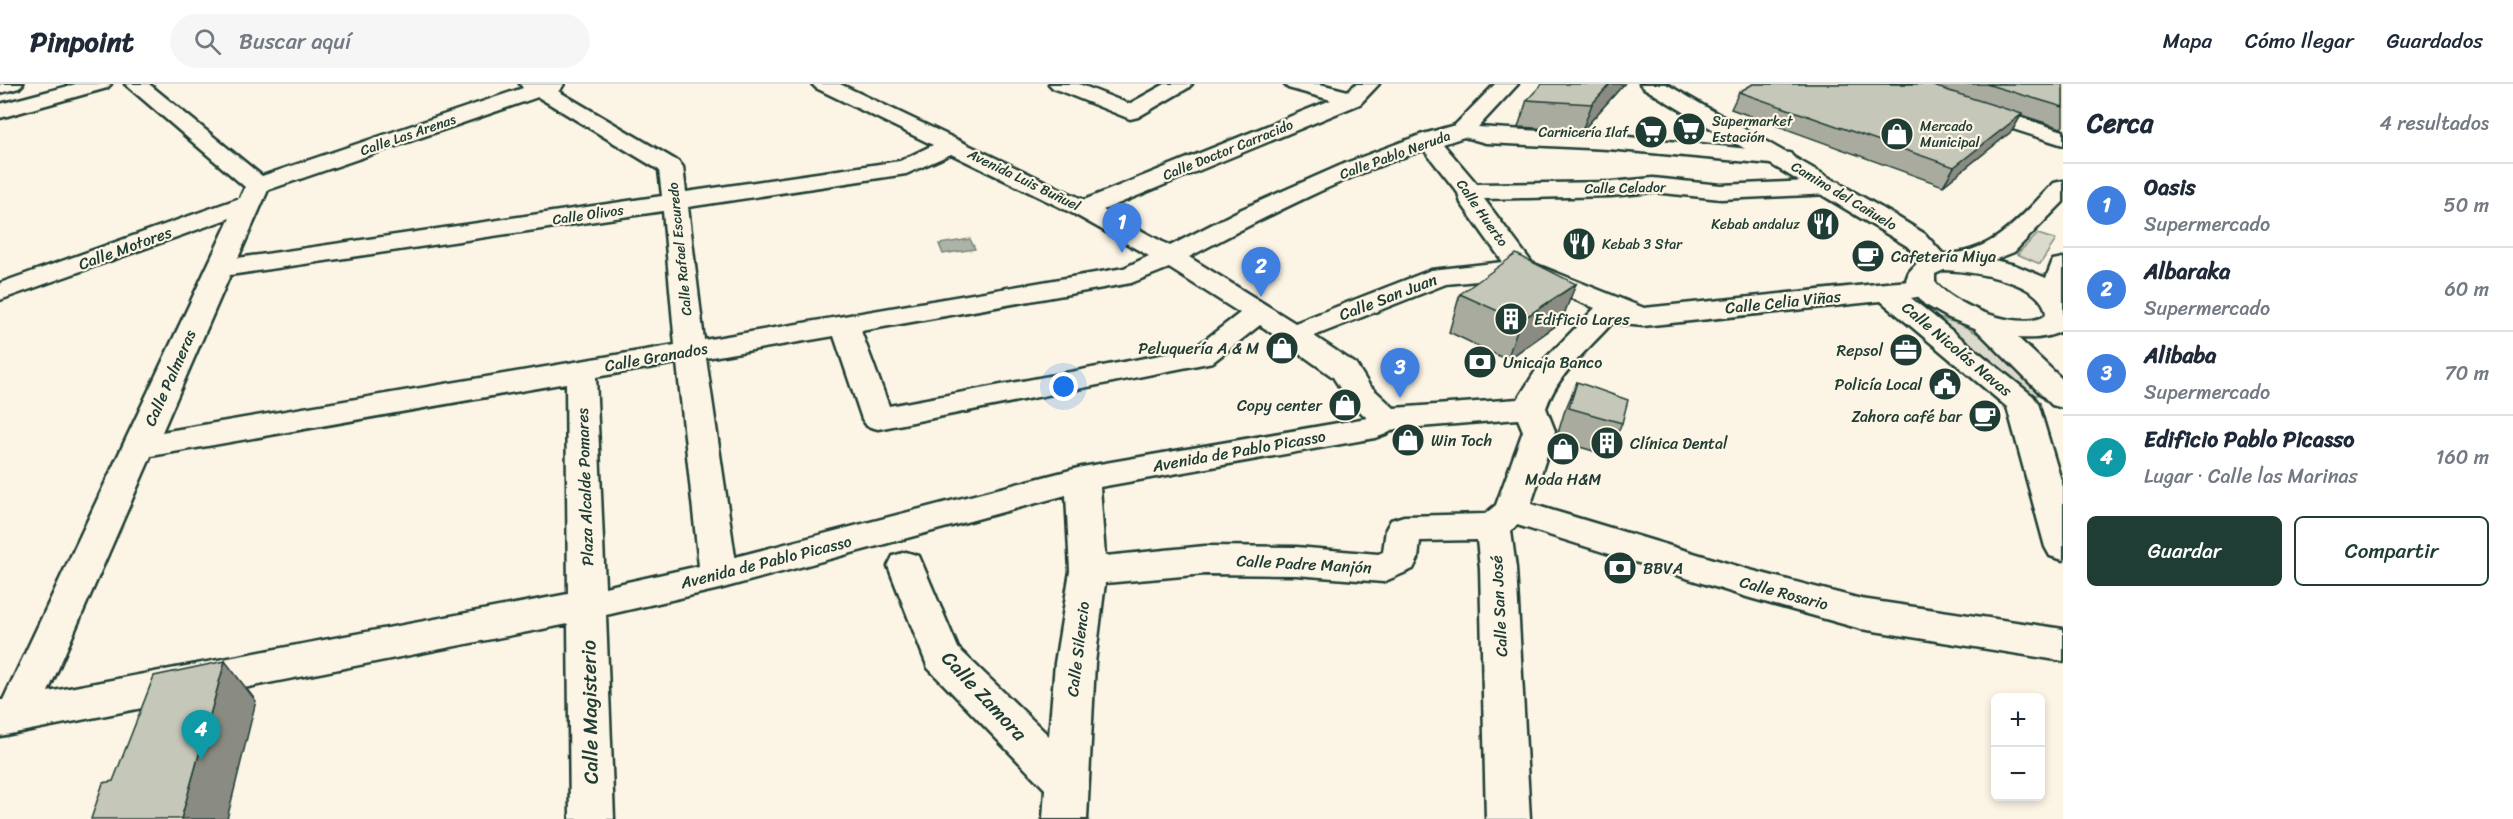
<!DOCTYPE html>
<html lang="es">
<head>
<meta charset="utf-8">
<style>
	:root { --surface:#fff; --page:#f6f6f7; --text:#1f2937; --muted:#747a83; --line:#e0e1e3; --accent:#1f3d34 }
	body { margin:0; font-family:Sriracha,sans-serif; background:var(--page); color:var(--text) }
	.controls { position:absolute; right:18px; bottom:18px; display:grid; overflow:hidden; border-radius:9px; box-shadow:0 3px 9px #0003 }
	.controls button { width:54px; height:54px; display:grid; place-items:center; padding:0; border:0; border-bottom:2px solid var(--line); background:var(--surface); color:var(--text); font:30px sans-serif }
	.you { position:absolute; left:1064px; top:303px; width:21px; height:21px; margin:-15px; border:4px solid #fff; border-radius:50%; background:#1a73e8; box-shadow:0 0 0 9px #1a73e833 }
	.badge { display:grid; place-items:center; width:39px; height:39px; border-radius:50%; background:var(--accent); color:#fff; font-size:20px; font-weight:700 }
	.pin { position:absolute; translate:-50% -50px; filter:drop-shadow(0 2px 3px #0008) }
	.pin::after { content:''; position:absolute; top:32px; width:21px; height:18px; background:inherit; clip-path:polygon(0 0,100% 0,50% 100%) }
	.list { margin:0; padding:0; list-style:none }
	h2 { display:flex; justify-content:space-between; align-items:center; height:78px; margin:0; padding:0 24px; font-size:26px }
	h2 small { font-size:20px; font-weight:400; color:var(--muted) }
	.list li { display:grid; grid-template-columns:39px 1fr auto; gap:18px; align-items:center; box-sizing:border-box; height:84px; padding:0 24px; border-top:2px solid var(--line) }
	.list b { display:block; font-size:22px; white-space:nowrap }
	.list p { margin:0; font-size:20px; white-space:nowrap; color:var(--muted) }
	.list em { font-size:20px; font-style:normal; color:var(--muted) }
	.actions { display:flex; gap:12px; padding:18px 24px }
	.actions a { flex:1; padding:14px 0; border:2px solid var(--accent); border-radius:9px; text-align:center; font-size:21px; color:var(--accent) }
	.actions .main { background:var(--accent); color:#fff }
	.icon { flex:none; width:33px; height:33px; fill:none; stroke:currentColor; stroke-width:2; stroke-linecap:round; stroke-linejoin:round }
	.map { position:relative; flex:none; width:2063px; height:735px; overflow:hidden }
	header { display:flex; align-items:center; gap:36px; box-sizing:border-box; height:84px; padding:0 30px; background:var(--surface); border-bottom:2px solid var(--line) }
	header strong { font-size:28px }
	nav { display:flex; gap:33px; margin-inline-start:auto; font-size:21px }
	.search { width:420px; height:54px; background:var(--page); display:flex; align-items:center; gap:15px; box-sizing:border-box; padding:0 21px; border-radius:33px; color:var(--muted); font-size:22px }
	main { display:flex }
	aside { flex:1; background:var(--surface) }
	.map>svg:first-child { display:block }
</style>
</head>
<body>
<header>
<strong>Pinpoint</strong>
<div class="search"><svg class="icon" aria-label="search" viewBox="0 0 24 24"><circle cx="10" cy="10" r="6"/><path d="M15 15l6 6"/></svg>Buscar aquí</div>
<nav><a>Mapa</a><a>Cómo llegar</a><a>Guardados</a></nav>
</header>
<main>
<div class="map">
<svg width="2063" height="735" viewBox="0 0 2063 735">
	<rect width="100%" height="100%" fill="#fcf5e5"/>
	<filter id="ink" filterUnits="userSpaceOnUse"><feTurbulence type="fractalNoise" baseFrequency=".0167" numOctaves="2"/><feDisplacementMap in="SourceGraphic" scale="12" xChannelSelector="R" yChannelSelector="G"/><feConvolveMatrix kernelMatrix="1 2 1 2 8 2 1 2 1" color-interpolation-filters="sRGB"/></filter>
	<g filter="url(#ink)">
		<path fill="#dcdacc" stroke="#7e8c80" stroke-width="1.5" d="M2038 150 2056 156 2040 180 2017 170Z
			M1932 232C1940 235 1950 237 1959 240 1987 251 2022 287 2039 311H2031Z"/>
		<path fill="#aeb3a7" stroke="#758479" stroke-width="1.5" d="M970 155 975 165 943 170 939 160Z"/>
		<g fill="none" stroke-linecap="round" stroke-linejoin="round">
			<g stroke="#1f3d34" stroke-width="5">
				<path id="street" d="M0 0H23L19 4 0 9Z
					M76 0H111L107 4 0 34V20Z
					M125 0H149L262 92 523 4 520 0H564L561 5 558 7 679 78 683 83 686 108 900 77 933 61 816 4 812 0H840L1084 116 1331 16 1288 4 1284 0H1320L1348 7 1356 0H1379L1360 20 1103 126 1170 162 1242 125 1346 79 1420 51 1455 41 1495 0H1518L1478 43 1608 51 1790 69 1794 74 1790 79 1782 81 1608 65 1486 59 1464 53 1443 60 1477 100 1611 98 1653 94 1721 101 1831 96 1840 98 1843 103 1840 108 1831 110 1721 115 1653 108 1611 112 1484 115 1532 179 1644 224 1886 199 1924 196 1934 198 1938 204 1934 210 1911 214 2033 312 2038 319 2063 403V476L2050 472 2045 463 2007 323 1881 217 1643 242 1612 239C1588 266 1558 289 1546 324L1555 347 1531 420 1750 486 1861 515 2063 545V577L1861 545 1750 514 1517 441 1511 447 1516 484 1530 735H1486L1480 484 1477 456 1420 457 1418 475 1413 485 1383 498 1296 491 1205 490 1105 499 1095 579 1087 735H1043L1045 705 928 584 888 482 893 472 906 468 919 472 958 564 1049 652 1055 579 1070 487 1066 411 719 505 606 531 614 735H570L568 540 0 652V616H3L230 134 0 216V199L240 114 245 103ZM538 13 659 86 662 112 238 174 268 106ZM1424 66 1458 109 1461 119 1503 178 1431 186 1295 239 1189 173C1265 133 1342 93 1424 66ZM951 70 1074 130 1149 172 1124 184 704 256 688 123 906 90ZM663 127 675 261 162 348 230 191ZM1169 184 1240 229 1193 265 889 322 861 247 1131 199ZM1519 193 1595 224 1540 280 1518 315 1394 324 1369 301 1356 280 1314 252 1446 200ZM1260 241 1333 293 1347 315 1367 334 1082 383 735 473 706 274 834 252 862 335 867 342 878 345 1213 278ZM677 279 699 482 605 503 596 293ZM566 299 568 510 48 608 151 372ZM1518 335 1523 347 1496 421 1485 430 1404 432 1391 436 1386 445 1383 468 1378 470 1296 463 1205 462 1105 472 1100 403 1375 354 1386 350 1395 345Z
					M1049 0H1079L1129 20 1165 0H1192L1188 4 1138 33 1130 35 1053 4Z
					M1881 0H1914L2063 47V61L1885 4Z"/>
			</g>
			<g stroke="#1f3d34" stroke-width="5">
				<path id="secondary" d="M1640 0H1666L1894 131 1925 150 1943 170C1994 170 2021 132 2054 99L2063 97V118L2014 168 1994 176 2015 181 2046 194 2053 176 2063 174V246C2050 254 2033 255 2018 254L2063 296V324L2052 321 1975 244 1949 234 1924 220 1906 196 1909 188 1920 176 1907 162 1644 4ZM1944 186C1969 187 2046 197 2046 231 2019 249 1954 221 1935 198V190Z"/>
			</g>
			<use href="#street" fill="#fcf5e5" fill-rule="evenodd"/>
			<use href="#secondary" fill="#fcf5e5" fill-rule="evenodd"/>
		</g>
		<path fill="#a9ab9f" stroke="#1f3d34" stroke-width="1.5" d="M1624 0 1582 47 1518 43 1527 16Z
			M1753 0H2063V42L2061 44 2021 31 2012 47 1943 102 1731 25 1739 8Z
			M1460 210 1561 238 1507 276 1449 248Z
			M1577 298 1622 339 1607 371 1556 356 1564 329Z"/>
		<path fill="#8a8b82" stroke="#1f3d34" stroke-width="1.5" d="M1610 0H1624L1582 47 1592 20Z
			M2022 30 2012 47 1943 102 1954 83Z
			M1576 200 1561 238 1507 276 1520 237Z
			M225 577 256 617 227 735H181Z"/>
		<path fill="#c5c7b9" stroke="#1f3d34" stroke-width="1.5" d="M1542 0H1610L1592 20 1527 16Z
			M1753 0H1927L2022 30 1954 83 1739 8Z
			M1986 0H2063V23Z
			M1516 170 1576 200 1520 237 1460 210Z
			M1577 298 1628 316 1622 339 1569 324Z
			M225 577 181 735H91L103 699 113 697 154 592Z"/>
	</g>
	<defs>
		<g id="supermarket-disc" transform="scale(1.725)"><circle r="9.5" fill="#1f3d34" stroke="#fcf5e5"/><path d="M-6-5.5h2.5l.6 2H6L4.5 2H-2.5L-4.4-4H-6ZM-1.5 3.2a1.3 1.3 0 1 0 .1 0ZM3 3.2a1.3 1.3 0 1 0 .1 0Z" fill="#fff"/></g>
		<g id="shop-disc" transform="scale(1.725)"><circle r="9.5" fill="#1f3d34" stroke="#fcf5e5"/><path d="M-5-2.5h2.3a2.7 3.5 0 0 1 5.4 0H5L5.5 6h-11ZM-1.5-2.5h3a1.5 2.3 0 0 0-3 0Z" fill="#fff"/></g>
		<g id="restaurant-disc" transform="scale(1.725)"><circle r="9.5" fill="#1f3d34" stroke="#fcf5e5"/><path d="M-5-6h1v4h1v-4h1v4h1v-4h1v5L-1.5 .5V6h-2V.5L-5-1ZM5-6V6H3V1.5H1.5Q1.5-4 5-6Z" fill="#fff"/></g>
		<g id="cafe-disc" transform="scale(1.725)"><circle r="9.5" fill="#1f3d34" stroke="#fcf5e5"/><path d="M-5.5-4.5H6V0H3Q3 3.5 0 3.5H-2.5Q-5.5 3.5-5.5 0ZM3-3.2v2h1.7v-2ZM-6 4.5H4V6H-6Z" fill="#fff"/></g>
		<g id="building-disc" transform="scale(1.725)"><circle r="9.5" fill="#1f3d34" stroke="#fcf5e5"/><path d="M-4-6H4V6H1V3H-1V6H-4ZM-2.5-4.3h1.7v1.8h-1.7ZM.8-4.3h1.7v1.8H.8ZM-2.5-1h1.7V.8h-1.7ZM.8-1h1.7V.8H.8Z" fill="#fff"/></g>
		<g id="office-disc" transform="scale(1.725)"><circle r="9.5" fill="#1f3d34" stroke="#fcf5e5"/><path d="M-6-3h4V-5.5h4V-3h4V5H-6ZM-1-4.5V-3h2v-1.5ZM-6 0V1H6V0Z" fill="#fff"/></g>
		<g id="bank-disc" transform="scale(1.725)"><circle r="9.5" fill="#1f3d34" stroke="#fcf5e5"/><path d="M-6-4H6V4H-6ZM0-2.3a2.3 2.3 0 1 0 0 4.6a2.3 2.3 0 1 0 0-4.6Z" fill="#fff"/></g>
		<g id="civic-disc" transform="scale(1.725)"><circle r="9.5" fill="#1f3d34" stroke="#fcf5e5"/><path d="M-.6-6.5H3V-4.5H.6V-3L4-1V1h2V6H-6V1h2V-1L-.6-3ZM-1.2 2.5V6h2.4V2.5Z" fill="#fff"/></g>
	</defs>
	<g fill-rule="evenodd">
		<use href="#supermarket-disc" x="1689" y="45"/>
		<use href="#supermarket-disc" x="1651" y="48"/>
		<use href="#shop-disc" x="1897" y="50"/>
		<use href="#restaurant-disc" x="1823" y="140"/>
		<use href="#restaurant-disc" x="1579" y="160"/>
		<use href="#cafe-disc" x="1868" y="172"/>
		<use href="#building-disc" x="1511" y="235"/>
		<use href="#shop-disc" x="1282" y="264"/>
		<use href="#office-disc" x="1906" y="266"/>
		<use href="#bank-disc" x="1480" y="278"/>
		<use href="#civic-disc" x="1945" y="300"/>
		<use href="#shop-disc" x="1345" y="321"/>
		<use href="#cafe-disc" x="1985" y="332"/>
		<use href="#shop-disc" x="1408" y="356"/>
		<use href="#building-disc" x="1607" y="359"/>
		<use href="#shop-disc" x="1563" y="365"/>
		<use href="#bank-disc" x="1620" y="484"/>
	</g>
	<g text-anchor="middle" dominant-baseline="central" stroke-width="4.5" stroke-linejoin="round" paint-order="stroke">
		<g font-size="14" fill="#1f3d34" stroke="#fcf5e5" text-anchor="start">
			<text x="1712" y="37">Supermarket<tspan x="1712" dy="16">Estación</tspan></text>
			<text x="1920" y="42">Mercado<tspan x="1920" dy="16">Municipal</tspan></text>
			<text x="1628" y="48" text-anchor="end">Carnicería Ilaf</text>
			<text x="1800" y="140" text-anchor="end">Kebab andaluz</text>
			<text x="1602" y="160">Kebab 3 Star</text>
		</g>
		<g font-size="14" fill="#1f3d34" stroke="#fcf5e5">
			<text transform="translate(408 51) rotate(-19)">Calle Las Arenas</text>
			<text transform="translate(1228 66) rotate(-22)">Calle Doctor Carracido</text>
			<text transform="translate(1395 71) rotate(-20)">Calle Pablo Neruda</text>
			<text transform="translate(1024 96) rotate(26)">Avenida Luis Buñuel</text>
			<text transform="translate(1625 104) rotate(-1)">Calle Celador</text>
			<text transform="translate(1844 112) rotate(31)">Camino del Cañuelo</text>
			<text transform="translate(1482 129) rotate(55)">Calle Huerto</text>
			<text transform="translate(588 131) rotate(-8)">Calle Olivos</text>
			<text transform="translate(680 165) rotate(-96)">Calle Rafael Escuredo</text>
		</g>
		<g font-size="16" fill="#1f3d34" stroke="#fcf5e5">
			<text transform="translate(125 164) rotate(-20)">Calle Motores</text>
			<text transform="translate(1388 213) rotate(-21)">Calle San Juan</text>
			<text transform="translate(1783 218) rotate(-6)">Calle Celia Viñas</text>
			<text transform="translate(1957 265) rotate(40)">Calle Nicolás Navas</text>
			<text transform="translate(656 273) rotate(-10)">Calle Granados</text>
			<text transform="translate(170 294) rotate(-66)">Calle Palmeras</text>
			<text transform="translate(1239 367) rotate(-10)">Avenida de Pablo Picasso</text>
			<text transform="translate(585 403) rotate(-92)">Plaza Alcalde Pomares</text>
			<text transform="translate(766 478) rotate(-14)">Avenida de Pablo Picasso</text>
			<text transform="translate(1304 480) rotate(3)">Calle Padre Manjón</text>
			<text transform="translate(1784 509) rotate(15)">Calle Rosario</text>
			<text transform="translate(1499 522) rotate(-93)">Calle San José</text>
			<text transform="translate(1078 565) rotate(-83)">Calle Silencio</text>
		</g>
		<g font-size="16" fill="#1f3d34" stroke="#fcf5e5" text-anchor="start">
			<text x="1891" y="172">Cafetería Miya</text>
			<text x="1534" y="235">Edificio Lares</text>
			<text x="1259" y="264" text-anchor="end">Peluquería A &amp; M</text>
			<text x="1883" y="266" text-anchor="end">Repsol</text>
			<text x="1503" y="278">Unicaja Banco</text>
			<text x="1922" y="300" text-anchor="end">Policía Local</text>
			<text x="1322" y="321" text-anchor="end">Copy center</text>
			<text x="1962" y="332" text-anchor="end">Zahora café bar</text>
			<text x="1431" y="356">Win Toch</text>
			<text x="1630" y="359">Clínica Dental</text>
			<text x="1563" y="395" text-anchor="middle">Moda H&amp;M</text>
			<text x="1643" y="484">BBVA</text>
		</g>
		<g font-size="20" fill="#1f3d34" stroke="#fcf5e5">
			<text transform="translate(984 612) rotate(47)">Calle Zamora</text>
			<text transform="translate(590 628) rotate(-91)">Calle Magisterio</text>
		</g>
	</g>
</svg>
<div class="controls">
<button>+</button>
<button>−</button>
</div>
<div class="you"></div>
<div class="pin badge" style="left:1122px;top:169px;background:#3f7fe0">1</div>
<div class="pin badge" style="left:1261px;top:213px;background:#3f7fe0">2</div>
<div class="pin badge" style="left:1400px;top:314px;background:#3f7fe0">3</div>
<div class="pin badge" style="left:201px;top:676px;background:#0f9aa8">4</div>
</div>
<aside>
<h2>Cerca<small>4 resultados</small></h2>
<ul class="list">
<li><span class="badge" style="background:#3f7fe0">1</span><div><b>Oasis</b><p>Supermercado</p></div><em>50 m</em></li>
<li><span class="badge" style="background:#3f7fe0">2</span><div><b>Albaraka</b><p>Supermercado</p></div><em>60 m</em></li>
<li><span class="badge" style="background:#3f7fe0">3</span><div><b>Alibaba</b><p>Supermercado</p></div><em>70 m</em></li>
<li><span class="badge" style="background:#0f9aa8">4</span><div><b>Edificio Pablo Picasso</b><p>Lugar · Calle las Marinas</p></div><em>160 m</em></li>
</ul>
<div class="actions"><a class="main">Guardar</a><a>Compartir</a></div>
</aside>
</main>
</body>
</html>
